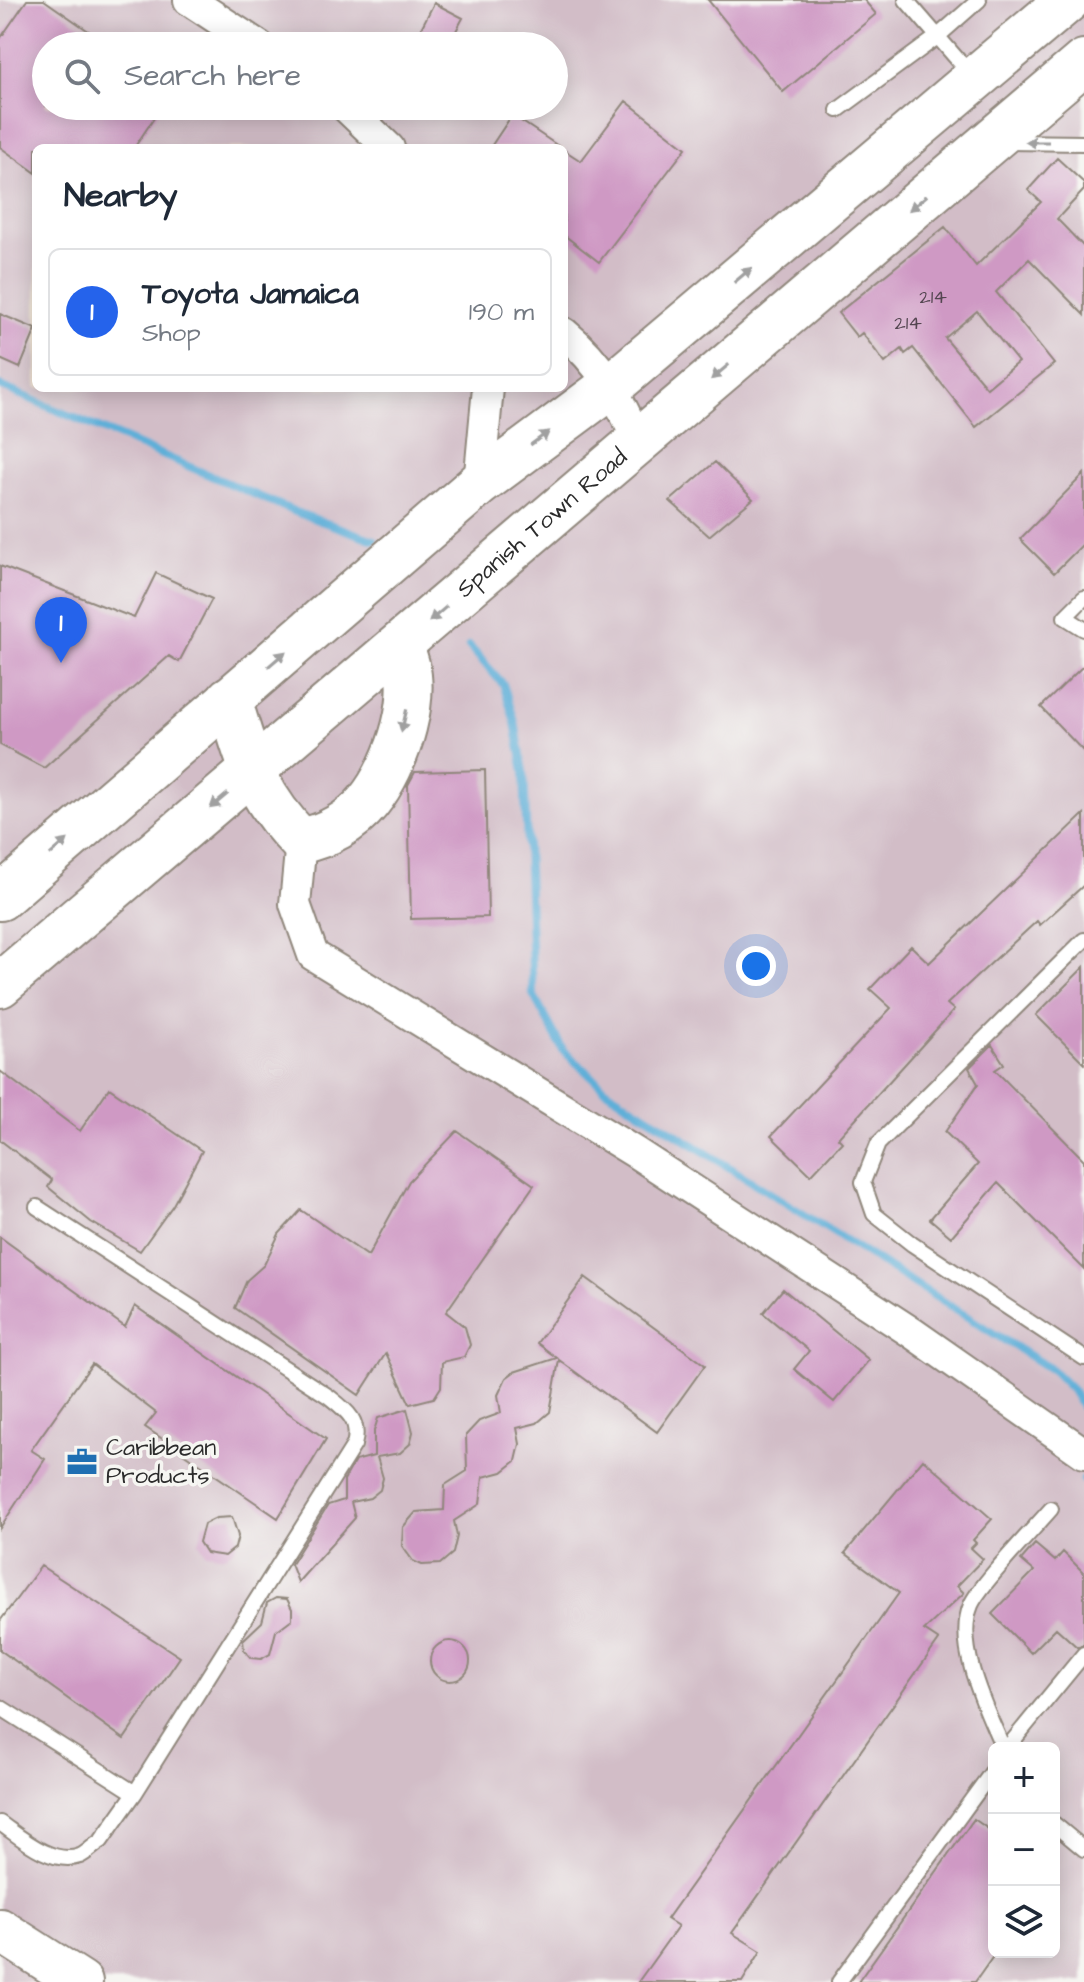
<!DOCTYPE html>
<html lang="en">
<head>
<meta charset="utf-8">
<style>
	:root { --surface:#fff; --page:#f6f6f7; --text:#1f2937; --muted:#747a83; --line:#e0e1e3; --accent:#2563eb }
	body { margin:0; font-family:"Architects Daughter",sans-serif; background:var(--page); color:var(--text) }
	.controls { position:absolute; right:24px; bottom:24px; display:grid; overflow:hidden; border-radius:12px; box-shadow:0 4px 20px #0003 }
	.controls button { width:72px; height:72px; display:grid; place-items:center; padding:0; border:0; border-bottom:2px solid var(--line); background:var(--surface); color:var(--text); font:40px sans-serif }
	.you { position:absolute; left:756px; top:966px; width:28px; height:28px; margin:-20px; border:6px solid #fff; border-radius:50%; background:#1a73e8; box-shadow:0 0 0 12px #1a73e833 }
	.badge { display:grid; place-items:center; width:52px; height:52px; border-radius:50%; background:var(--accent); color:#fff; font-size:26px; font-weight:700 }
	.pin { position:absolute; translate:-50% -66px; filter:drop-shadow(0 2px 4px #0008) }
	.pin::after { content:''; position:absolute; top:42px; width:28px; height:24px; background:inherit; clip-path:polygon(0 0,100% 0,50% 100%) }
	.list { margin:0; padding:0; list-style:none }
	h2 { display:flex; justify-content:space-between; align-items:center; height:104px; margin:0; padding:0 32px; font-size:34px }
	h2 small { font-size:26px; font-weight:400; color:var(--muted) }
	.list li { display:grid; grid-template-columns:52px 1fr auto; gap:24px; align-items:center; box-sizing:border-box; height:128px; margin:0 16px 16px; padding:0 16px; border:2px solid var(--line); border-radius:12px }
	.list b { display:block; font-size:30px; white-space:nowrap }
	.list p { margin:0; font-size:26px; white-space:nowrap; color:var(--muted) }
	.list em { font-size:26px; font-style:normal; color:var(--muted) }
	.icon { flex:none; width:44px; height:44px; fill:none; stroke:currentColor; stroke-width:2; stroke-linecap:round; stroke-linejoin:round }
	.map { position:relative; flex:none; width:1084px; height:1982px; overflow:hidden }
	.search { position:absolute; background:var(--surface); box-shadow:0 4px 20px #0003; left:32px; top:32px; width:536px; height:88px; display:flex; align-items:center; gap:20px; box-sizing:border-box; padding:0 28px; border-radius:44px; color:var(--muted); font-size:30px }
	.panel { position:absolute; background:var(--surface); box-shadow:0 4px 20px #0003; left:32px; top:144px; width:536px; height:248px; border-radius:12px }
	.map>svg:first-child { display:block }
</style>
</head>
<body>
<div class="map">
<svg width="1084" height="1982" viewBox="0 0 1084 1982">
	<rect width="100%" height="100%" fill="#f6f6f2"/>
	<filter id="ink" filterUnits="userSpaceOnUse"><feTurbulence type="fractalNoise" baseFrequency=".0125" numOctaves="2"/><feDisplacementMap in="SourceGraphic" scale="16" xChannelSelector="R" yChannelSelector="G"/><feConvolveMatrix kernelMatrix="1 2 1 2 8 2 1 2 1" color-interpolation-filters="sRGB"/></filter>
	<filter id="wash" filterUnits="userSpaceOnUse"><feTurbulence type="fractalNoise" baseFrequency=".006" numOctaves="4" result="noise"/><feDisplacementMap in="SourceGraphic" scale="32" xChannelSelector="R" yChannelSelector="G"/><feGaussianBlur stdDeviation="1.8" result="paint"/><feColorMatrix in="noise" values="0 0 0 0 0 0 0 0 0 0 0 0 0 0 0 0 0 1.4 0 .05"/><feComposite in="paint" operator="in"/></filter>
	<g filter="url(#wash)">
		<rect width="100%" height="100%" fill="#f4e3ce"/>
		<path fill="#d2bdc7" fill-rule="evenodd" d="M0 0H1084V1982H0ZM46 46H554V106H46ZM36 148H564V388H36ZM994 1748H1054V1952H994Z"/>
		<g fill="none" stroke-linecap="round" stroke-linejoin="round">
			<path stroke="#5eafd8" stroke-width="8" d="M0 386 298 513 374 540
				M469 646 503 684 515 722 524 772 533 994 563 1050 606 1090 1052 1370 1072 1390 1084 1410
				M1083 1480 1084 1481"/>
		</g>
		<g id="blocks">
			<path fill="#cf99c4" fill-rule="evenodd" d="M27 0H44L110 46H46V106H162L134 148H36V173L0 147V39Z
				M708 0H864L876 14 783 92Z
				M434 3 463 18 448 46H412Z
				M626 101 686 148 599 262 564 235V150L581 161Z
				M512 115 533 129 561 148H490Z
				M1057 158 1084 183V190L1057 219 1084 247V315L1029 259 996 292 1054 364 976 427 913 348 905 354 902 349 885 363 862 333 857 337 838 313 945 227 976 266 1041 202 1028 190ZM977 311 1018 362 987 388 945 338Z
				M0 314 36 329 20 368 0 359Z
				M715 462 753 499 709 536 670 501Z
				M1084 474V543L1054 573 1020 539Z
				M0 566 134 618 156 573 212 599 179 662 169 656 44 768 0 745Z
				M1084 665V752L1041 707Z
				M485 770 488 917 411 919 408 785 415 772Z
				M1084 814V885L1040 925 1037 921 947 1004 954 1010 838 1138 842 1142 811 1175 771 1136 891 1008 870 989 911 946 929 963Z
				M1084 967V1063L1036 1015Z
				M992 1045 1004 1064 995 1070 1084 1160V1269L998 1183 951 1237 930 1219 978 1164 945 1132 978 1084 969 1068Z
				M0 1071 80 1131 109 1088 202 1151 173 1205 140 1251 91 1222 48 1187 52 1180 0 1140Z
				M457 1131 534 1185 446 1312 465 1327 470 1345 464 1357 442 1362 441 1387 434 1398 410 1404 386 1353 359 1395 235 1308 247 1280 264 1265 279 1234 301 1210 368 1256 409 1181Z
				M0 1237 125 1327 135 1306 326 1439 278 1518 145 1427 156 1413 92 1364 31 1450 45 1459 0 1528Z
				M585 1277 705 1365 657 1432 559 1360 550 1412 537 1423 517 1428 520 1444 516 1461 502 1472 483 1477 480 1504 454 1521 457 1536 453 1553 440 1564 422 1565 413 1561 402 1546 403 1527 416 1512 444 1510 445 1485 467 1471 466 1435 479 1421 501 1413 498 1395 506 1378 514 1372 557 1358 537 1343Z
				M783 1289 869 1360 834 1402 794 1369 809 1351 763 1313Z
				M407 1409 413 1432 410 1444 400 1453 377 1457 383 1478 380 1490 370 1498 351 1502 355 1518 298 1582 291 1564 328 1505 344 1500V1480L355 1461 374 1456V1431L378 1418Z
				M923 1459 992 1519 973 1540 976 1543 971 1548 983 1559 957 1586 964 1593 924 1630 939 1640 732 1933 761 1951 742 1982H638L678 1926 667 1919 899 1593 845 1553Z
				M232 1517 238 1536 235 1548 225 1556 206 1553 199 1542 204 1524 216 1518Z
				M1035 1544 1055 1561 1063 1552 1084 1573V1644L1077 1647 1056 1628 1031 1653 992 1614 1034 1571 1021 1560Z
				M41 1566 180 1657 124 1739 0 1650V1621Z
				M276 1598 287 1599 292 1609V1619L276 1631 270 1654 261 1659 251 1658 244 1650 243 1640 262 1622 267 1603Z
				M430 1661a20 20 0 1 1 40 0a20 20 0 1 1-40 0Z
				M974 1819 994 1833V1955L975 1982H858Z"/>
		</g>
	</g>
	<g filter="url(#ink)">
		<use href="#blocks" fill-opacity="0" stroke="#90877c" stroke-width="2"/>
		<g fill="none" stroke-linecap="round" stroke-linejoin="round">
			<g stroke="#90877c" stroke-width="18">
				<path id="lane" d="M906 0 971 75
					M838 110 937 37 979 0
					M1004 142 1084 143
					M1084 598 1065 617 1084 629
					M1084 940 878 1144 863 1182 874 1214 912 1244 1084 1358
					M0 1707 135 1793
					M1003 1748C987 1710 954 1646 971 1605 980 1584 1033 1530 1051 1509
					M1007 1748 1084 1654
					M0 1823C20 1837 52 1866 80 1856 87 1853 94 1845 101 1841L135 1793 354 1445C361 1420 346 1410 328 1396L37 1207
					M1054 1824 1084 1849
					M839 1982 992 1772"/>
			</g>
			<g stroke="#90877c" stroke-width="34">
				<path id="street" d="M189 0 259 46
					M345 106 389 148
					M564 333C603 365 617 396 638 441
					M479 484 488 388
					M301 841 295 904 313 955 636 1153 911 1332 1084 1453"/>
			</g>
			<g stroke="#90877c" stroke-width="46">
				<path id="secondary" d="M0 1930 81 1982"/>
			</g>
			<g stroke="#90877c" stroke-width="48">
				<g id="highway">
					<path d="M229 699C248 761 255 794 301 841 326 836 352 822 368 802 398 765 424 689 400 647"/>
					<path d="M0 898 479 484 612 385 1068 0"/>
					<path id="s1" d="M0 985 1084 62"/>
				</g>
			</g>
			<use href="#lane" stroke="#fff" stroke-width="14"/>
			<use href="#street" stroke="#fff" stroke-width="30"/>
			<use href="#secondary" stroke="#fff" stroke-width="42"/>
			<use href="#highway" stroke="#fff" stroke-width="44"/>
		</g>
		<defs><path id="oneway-solid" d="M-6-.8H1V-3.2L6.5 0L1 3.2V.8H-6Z" transform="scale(2)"/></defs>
		<g fill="#a0a0a0">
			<use href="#oneway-solid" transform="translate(1037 142) rotate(-180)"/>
			<use href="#oneway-solid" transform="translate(918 203) rotate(140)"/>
			<use href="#oneway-solid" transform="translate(743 275) rotate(-40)"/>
			<use href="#oneway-solid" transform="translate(720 372) rotate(140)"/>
			<use href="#oneway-solid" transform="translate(540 438) rotate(-36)"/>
			<use href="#oneway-solid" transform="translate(438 614) rotate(139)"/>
			<use href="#oneway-solid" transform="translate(277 659) rotate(-41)"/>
			<use href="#oneway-solid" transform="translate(404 721) rotate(103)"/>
			<use href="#oneway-solid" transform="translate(219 801) rotate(140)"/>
			<use href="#oneway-solid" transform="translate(59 847) rotate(-41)"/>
		</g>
	</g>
	<defs>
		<g id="office-bare" transform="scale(2.4)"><path d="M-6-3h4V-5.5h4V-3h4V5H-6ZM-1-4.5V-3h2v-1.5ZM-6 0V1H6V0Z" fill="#1f6fb2" stroke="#f6f6f2" stroke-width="2.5" paint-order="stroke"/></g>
	</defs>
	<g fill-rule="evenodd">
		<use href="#office-bare" x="82" y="1462"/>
	</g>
	<g text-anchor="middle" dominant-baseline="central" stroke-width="7" stroke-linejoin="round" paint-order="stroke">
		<g font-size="20" fill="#544651">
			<text x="933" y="297">214</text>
			<text x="908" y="323">214</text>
		</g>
		<g font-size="24" fill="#2b2b2b" stroke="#f6f6f2">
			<text stroke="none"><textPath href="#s1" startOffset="712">Spanish Town Road</textPath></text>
		</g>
		<g font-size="24" fill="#2b2b2b" stroke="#f6f6f2" text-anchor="start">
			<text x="106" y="1448">Caribbean<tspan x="106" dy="28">Products</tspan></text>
		</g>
	</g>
</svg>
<div class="controls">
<button>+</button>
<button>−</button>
<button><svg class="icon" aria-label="layers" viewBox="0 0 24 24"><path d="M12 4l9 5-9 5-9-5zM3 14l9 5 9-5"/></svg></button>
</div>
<div class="you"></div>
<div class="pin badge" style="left:61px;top:663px">1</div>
<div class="search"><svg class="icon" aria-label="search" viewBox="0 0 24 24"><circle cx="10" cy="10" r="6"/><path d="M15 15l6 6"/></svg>Search here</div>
<section class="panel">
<h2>Nearby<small></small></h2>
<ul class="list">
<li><span class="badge">1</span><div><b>Toyota Jamaica</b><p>Shop</p></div><em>190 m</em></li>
</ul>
</section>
</div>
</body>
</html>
